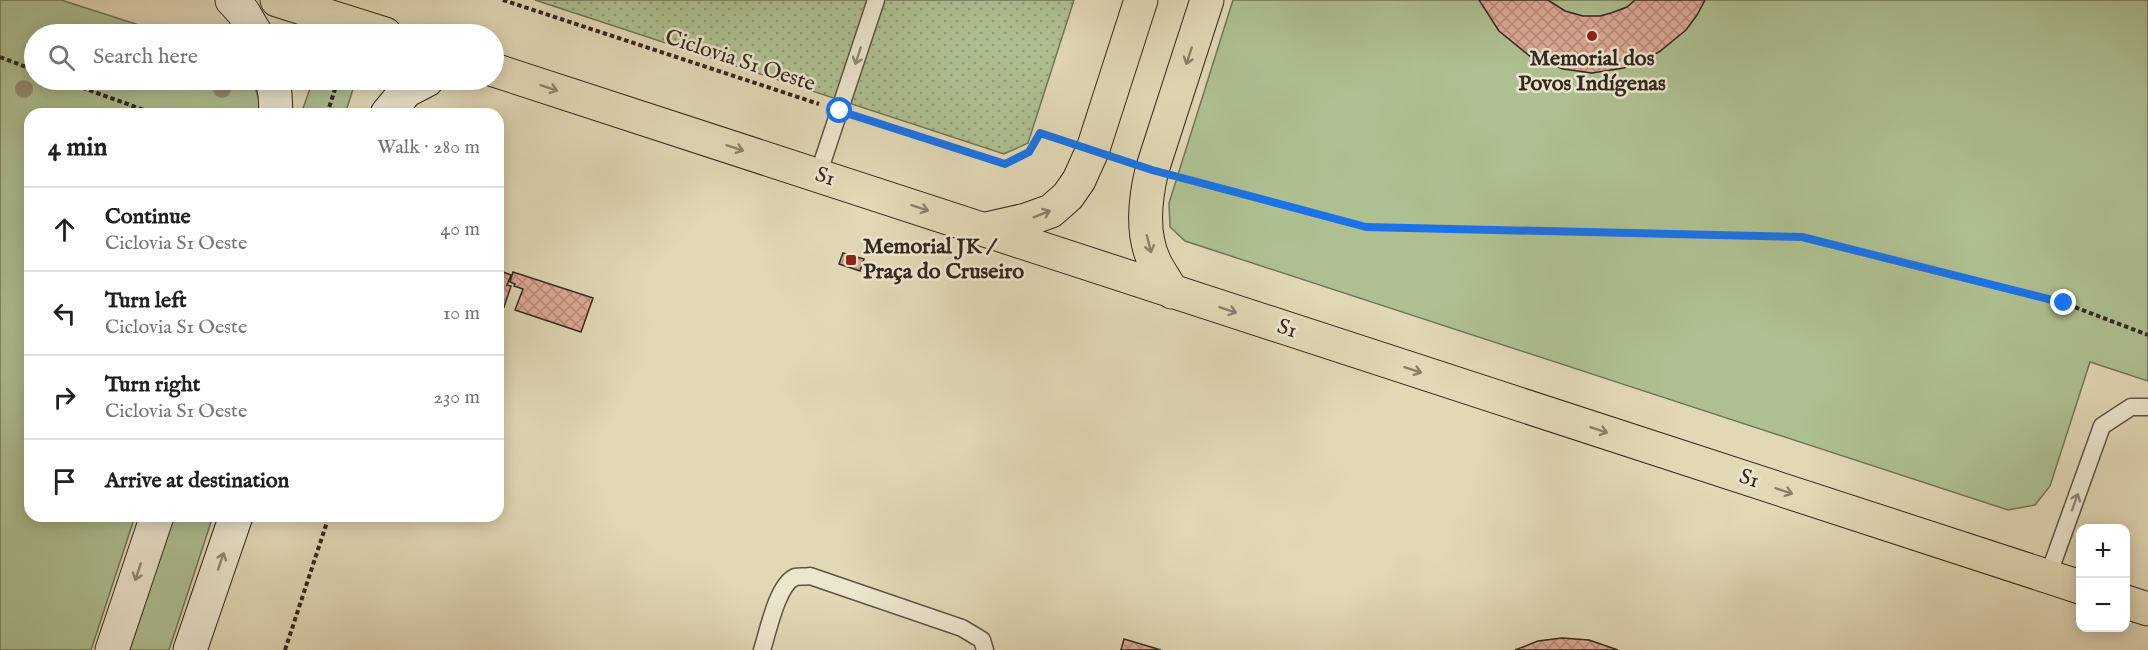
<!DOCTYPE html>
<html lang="en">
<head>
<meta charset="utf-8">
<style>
	:root { --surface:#fff; --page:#f2f2f2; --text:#202124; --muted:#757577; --line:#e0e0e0 }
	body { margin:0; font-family:"IM FELL English",serif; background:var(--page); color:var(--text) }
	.controls { position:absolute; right:18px; bottom:18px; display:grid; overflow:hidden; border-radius:12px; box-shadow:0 3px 15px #0003 }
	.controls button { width:54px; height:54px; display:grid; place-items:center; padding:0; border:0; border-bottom:2px solid var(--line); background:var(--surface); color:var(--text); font:30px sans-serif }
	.stop { position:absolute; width:18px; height:18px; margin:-14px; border:4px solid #1a73e8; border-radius:50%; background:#fff }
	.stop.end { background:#1a73e8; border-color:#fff; box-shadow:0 2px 6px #0008 }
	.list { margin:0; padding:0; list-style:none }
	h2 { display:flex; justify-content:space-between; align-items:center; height:78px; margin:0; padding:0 24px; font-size:26px }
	h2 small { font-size:20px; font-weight:400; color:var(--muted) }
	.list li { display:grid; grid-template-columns:39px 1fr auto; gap:18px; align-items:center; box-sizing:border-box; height:84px; padding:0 24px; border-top:2px solid var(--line) }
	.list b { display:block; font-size:22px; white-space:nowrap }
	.list p { margin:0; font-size:20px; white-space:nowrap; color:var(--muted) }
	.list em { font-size:20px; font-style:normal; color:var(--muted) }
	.icon { flex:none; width:33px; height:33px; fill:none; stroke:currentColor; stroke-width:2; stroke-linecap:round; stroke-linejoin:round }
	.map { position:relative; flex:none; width:2148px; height:650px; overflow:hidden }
	.search { position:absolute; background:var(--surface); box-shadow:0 3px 15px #0003; left:24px; top:24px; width:480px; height:66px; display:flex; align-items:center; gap:15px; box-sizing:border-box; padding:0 21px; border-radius:33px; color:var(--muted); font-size:22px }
	.panel { position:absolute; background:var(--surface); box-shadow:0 3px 15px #0003; left:24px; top:108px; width:480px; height:414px; border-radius:18px }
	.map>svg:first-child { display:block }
</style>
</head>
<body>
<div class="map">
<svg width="2148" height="650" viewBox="0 0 2148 650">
	<defs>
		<pattern id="garden-dots" width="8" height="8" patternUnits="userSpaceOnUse" patternTransform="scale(1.5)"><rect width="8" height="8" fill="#aec091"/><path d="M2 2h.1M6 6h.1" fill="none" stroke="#8e9c76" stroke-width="1.8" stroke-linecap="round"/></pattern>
		<pattern id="building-cross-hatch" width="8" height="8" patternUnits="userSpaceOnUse" patternTransform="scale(1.5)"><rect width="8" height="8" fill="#dea996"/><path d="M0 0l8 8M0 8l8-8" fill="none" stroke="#b58a7a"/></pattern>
	</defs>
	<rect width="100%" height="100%" fill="#e1d8b5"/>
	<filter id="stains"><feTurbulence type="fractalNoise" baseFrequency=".00333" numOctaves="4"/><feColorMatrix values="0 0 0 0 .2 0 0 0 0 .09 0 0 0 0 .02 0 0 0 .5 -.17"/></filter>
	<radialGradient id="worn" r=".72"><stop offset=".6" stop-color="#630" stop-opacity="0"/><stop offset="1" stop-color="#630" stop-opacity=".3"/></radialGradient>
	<path fill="#aec091" stroke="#717458" stroke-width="1.5" d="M0 0H61L167 34H34V80H252L258 96 261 114H30V516H135L91 650H0Z
		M1233 0H2148V381L2090 362 2050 486 2035 505 2008 510 1185 241 1170 227 1169 203Z
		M313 80H356L345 114H301Z
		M170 516H213L169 650H127Z"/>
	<path fill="url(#garden-dots)" stroke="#717458" stroke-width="1.5" d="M535 0H1074L1028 143 1004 154Z"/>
	<path fill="url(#building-cross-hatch)" stroke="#34281e" stroke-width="1.5" d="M1479 0H1548L1565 11 1583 16H1600L1611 13 1627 7 1635 0H1705L1697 15 1686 30 1659 52 1624 68 1592 73 1563 69 1531 57 1499 31Z
		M843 253 864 259 860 271 839 264Z
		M498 270 511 275 507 285 511 286 504 307 498 305Z
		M513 272 593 298 581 332 515 310 523 289 514 286 515 284 510 282Z
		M1562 638 1589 640 1618 650H1515L1538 641Z
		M1124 639 1161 650H1121Z"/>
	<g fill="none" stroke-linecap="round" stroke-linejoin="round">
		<g stroke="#5f5444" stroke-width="19">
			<path id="lane" d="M818 175 876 0
				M2048 576 2102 426 2131 407H2148
				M762 650C768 632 777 585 795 577 799 576 806 577 810 576L962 628 982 640 985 650"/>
		</g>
		<g stroke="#34281e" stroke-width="35">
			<path id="secondary" d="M232 0 243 12 256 34
				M272 80 275 94 276 114
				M387 114 406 91 427 80
				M112 650 157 516
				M190 650 236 516"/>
		</g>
		<g stroke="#34281e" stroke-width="35">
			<path id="highway" d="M277 0 385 34
				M494 70 2080 587
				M986 229 1026 220 1051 211 1068 196 1079 180 1093 149 1141 0
				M1172 292C1167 282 1160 273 1155 263 1141 235 1145 199 1152 170L1207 0
				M2126 602 2148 609"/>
		</g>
		<path stroke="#34281e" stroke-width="4" stroke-dasharray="4.5 3" stroke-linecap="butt" d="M503 0 819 104
			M0 57 34 70
			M61 80 155 114
			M327 114 338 80
			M860 117 1005 164 1029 152 1040 133 1064 140
			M1183 178 1366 227 1802 237 2064 303 2148 335
			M285 650 329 516"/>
		<use href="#lane" stroke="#ece6cf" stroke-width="16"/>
		<use href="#secondary" stroke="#ece6cf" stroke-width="33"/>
		<use href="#highway" stroke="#e1d8b5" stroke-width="33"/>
	</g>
	<g fill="#928c72">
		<circle cx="24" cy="89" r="9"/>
		<circle cx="222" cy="89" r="9"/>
	</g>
	<defs><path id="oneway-shaft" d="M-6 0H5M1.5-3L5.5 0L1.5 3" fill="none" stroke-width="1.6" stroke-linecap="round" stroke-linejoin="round" transform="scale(1.5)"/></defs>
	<g stroke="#908776">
		<use href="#oneway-shaft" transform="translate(858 56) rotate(108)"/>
		<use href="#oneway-shaft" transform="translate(2075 502) rotate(-70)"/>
		<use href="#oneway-shaft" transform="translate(221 561) rotate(-71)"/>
		<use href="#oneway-shaft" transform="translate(138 572) rotate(108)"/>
	</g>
	<g stroke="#8a806a">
		<use href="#oneway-shaft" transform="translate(1189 56) rotate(108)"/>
		<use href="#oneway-shaft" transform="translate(549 88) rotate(18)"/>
		<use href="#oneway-shaft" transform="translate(735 148) rotate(18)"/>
		<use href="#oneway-shaft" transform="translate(920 208) rotate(18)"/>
		<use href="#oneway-shaft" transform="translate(1042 214) rotate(-22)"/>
		<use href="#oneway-shaft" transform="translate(1149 244) rotate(76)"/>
		<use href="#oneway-shaft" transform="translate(1228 310) rotate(18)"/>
		<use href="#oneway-shaft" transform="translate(1413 370) rotate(18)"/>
		<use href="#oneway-shaft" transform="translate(1599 430) rotate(18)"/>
		<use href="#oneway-shaft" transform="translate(1784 491) rotate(18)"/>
	</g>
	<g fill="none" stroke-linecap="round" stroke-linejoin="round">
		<path stroke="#1a73e8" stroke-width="8" d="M840 111 1005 164 1029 152 1040 133 1152 170 1366 227 1802 237 2064 303"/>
	</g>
	<g fill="#8f2418" stroke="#ece6cf" stroke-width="2">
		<circle cx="1592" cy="36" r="6"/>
		<rect x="845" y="254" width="12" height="12" rx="3"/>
	</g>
	<g text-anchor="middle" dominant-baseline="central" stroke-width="5" stroke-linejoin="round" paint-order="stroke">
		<g font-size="22" font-weight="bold" fill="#34281e" stroke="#ece6cf">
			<text x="1592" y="59">Memorial dos<tspan x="1592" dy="25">Povos Indígenas</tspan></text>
			<text x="863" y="247" text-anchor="start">Memorial JK /<tspan x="863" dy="25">Praça do Cruseiro</tspan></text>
		</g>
		<g font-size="22" fill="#34281e" stroke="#ece6cf">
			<text transform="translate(740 61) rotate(18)">Ciclovia S1 Oeste</text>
			<text transform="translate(825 177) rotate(18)">S1</text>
			<text transform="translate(1287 329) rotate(18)">S1</text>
			<text transform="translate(1749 479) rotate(18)">S1</text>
		</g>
	</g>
	<rect width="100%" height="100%" filter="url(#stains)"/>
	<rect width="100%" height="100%" fill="url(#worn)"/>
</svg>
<div class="controls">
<button>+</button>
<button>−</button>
</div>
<div class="stop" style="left:840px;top:111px"></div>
<div class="stop end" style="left:2064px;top:303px"></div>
<div class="search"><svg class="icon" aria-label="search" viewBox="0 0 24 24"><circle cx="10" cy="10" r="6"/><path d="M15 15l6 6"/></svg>Search here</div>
<section class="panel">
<h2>4 min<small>Walk · 280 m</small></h2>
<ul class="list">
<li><svg class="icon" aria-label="ahead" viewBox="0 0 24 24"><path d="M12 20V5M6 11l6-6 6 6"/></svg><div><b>Continue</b><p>Ciclovia S1 Oeste</p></div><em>40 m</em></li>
<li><svg class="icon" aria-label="left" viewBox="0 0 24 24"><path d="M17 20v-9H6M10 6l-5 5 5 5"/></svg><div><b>Turn left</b><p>Ciclovia S1 Oeste</p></div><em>10 m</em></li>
<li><svg class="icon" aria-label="right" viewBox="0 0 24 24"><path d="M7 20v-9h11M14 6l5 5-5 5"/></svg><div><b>Turn right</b><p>Ciclovia S1 Oeste</p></div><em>230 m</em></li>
<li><svg class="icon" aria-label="arrive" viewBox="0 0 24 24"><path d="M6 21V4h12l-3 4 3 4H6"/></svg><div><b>Arrive at destination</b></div></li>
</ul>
</section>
</div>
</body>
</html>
